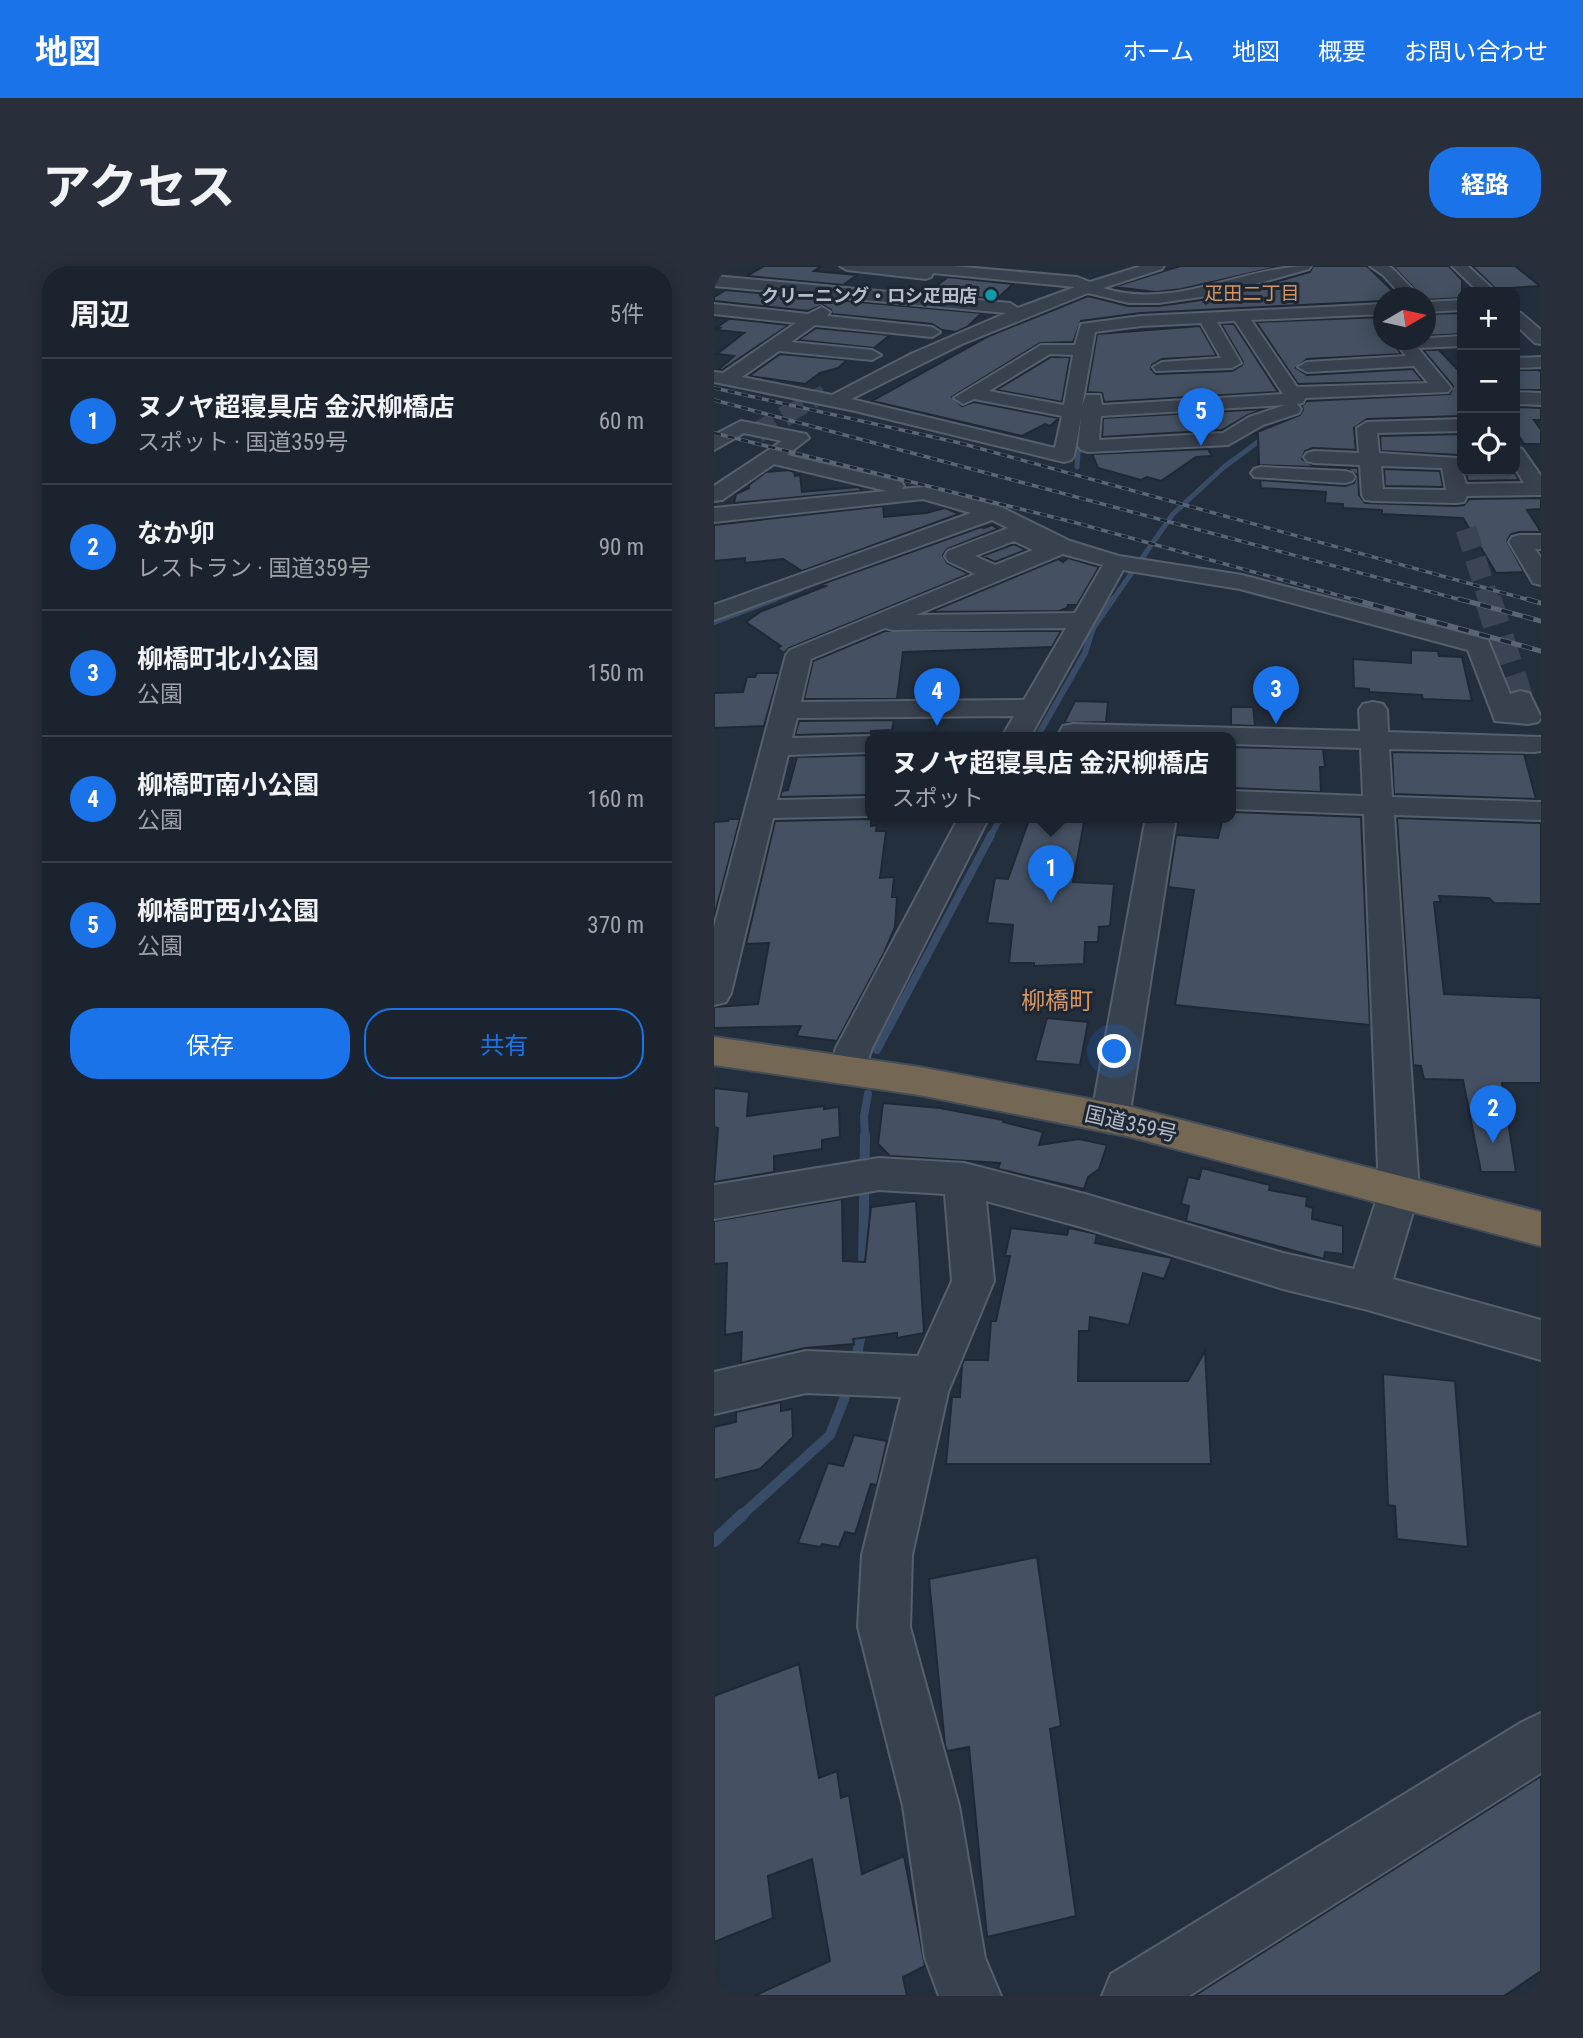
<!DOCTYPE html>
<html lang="ja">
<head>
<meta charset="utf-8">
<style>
	:root { --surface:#1b232e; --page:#282f3a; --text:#f1f3f6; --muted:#a0a4aa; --line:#39404a; --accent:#1a73e8 }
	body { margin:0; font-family:"Roboto Condensed","Noto Sans JP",sans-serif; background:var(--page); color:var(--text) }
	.controls { position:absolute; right:21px; top:21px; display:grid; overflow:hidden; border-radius:14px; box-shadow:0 4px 18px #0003 }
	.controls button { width:63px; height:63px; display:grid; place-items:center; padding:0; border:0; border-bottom:2px solid var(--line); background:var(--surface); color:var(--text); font:35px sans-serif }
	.compass { position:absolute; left:659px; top:21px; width:63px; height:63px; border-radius:50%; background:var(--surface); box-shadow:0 4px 18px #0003; rotate:81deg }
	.you { position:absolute; left:401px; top:786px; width:24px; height:24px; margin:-18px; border:5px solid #fff; border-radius:50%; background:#1a73e8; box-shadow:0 0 0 10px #1a73e833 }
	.badge { display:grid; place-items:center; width:46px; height:46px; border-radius:50%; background:var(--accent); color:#fff; font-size:23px; font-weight:700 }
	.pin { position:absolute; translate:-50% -58px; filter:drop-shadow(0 2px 4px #0008) }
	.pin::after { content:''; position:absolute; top:37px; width:24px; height:21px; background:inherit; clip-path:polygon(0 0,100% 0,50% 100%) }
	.popup { position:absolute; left:151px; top:466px; width:371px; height:91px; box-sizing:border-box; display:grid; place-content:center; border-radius:14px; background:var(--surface); filter:drop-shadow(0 2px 5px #0005); font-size:23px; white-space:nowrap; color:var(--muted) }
	.popup b { font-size:26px; color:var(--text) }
	.popup::after { content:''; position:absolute; left:50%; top:100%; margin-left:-14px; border:14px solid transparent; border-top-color:var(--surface) }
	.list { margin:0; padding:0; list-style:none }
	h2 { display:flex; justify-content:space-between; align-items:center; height:91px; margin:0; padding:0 28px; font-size:30px }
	h2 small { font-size:23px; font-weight:400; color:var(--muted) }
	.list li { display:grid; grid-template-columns:46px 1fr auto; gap:21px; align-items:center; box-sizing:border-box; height:126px; padding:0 28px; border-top:2px solid var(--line) }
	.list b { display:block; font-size:26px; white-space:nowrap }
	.list p { margin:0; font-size:23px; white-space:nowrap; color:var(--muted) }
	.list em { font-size:23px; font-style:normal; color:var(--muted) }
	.actions { display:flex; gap:14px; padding:21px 28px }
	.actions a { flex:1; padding:16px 0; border:2px solid var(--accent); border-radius:28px; text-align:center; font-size:24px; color:var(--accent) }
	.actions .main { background:var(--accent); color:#fff }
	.icon { flex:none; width:38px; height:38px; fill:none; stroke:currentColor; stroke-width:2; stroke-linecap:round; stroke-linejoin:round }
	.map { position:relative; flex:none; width:827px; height:1730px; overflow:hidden; border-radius:28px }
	header { display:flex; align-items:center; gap:42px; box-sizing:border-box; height:98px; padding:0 35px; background:var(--accent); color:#fff }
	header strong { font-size:33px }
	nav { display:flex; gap:38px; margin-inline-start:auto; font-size:24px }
	.intro { display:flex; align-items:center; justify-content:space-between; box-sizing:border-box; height:168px; padding:0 42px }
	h1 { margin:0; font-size:49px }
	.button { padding:18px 32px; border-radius:28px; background:var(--accent); color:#fff; font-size:24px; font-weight:700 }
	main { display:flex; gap:42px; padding:0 42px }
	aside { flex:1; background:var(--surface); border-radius:28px; box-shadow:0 4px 18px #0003 }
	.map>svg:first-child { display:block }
</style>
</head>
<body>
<header>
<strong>地図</strong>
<nav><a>ホーム</a><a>地図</a><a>概要</a><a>お問い合わせ</a></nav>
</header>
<div class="intro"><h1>アクセス</h1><a class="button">経路</a></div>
<main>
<aside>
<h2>周辺<small>5件</small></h2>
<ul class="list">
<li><span class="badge">1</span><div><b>ヌノヤ超寝具店 金沢柳橋店</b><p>スポット · 国道359号</p></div><em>60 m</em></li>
<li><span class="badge">2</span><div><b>なか卯</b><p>レストラン · 国道359号</p></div><em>90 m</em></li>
<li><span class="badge">3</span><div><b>柳橋町北小公園</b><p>公園</p></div><em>150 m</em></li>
<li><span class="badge">4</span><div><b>柳橋町南小公園</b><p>公園</p></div><em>160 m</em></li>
<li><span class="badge">5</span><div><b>柳橋町西小公園</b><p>公園</p></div><em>370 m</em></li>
</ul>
<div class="actions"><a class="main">保存</a><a>共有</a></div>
</aside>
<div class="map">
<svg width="827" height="1730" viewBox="0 0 827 1730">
	<rect width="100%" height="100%" fill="#242f3e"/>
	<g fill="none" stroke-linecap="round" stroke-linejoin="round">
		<path stroke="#394c67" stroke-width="3.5" d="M469 33 507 27
			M380 65 384 43 407 36
			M367 143 375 96"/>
		<path stroke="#394c67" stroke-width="5" d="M363 201 367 147
			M56 335 87 323
			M398 335 459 248 510 201 552 170"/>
		<path stroke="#394c67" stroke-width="6" d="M0 356 61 333
			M323 471 371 387 379 362 399 333
			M276 571 287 551"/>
		<path stroke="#394c67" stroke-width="8" d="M163 784 277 569
			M151 871 150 850 154 828"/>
		<path stroke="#394c67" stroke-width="10" d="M149 1008 151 869
			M141 1098 148 1063
			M27 1250 116 1169 136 1118"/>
		<path stroke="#394c67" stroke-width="12" d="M0 1275 29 1248"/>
	</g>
	<path fill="#455162" stroke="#1f2835" stroke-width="2" d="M50 0H107L100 5 143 9 129 19 33 10Z
		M466 0H567L468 23 442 26 399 21Z
		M599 0H653L686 32H669V35L427 47 367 55 359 76 326 77 238 131 248 140 260 136 345 152 336 160 331 158 308 170 158 135 275 70 374 30 414 40H445L508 31 596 6Z
		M679 0H735L748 14V32L711 34Z
		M758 0H801L826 20 782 23Z
		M234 11 299 18 283 33 213 27Z
		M12 24 268 47 253 61 242 66 228 64 218 58 118 48 117 44 109 39 94 45 0 35V31Z
		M748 47V68L711 70V48Z
		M0 51 75 59 8 104H4L20 90 3 88 30 67 3 64 6 62H2L15 53Z
		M669 51V74H678L687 88 593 93 582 102 593 109 699 103 709 115 584 118 542 56Z
		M507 58H520L564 126 390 136 388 127 373 126 383 68 486 60 503 90 448 93 438 99 437 103 442 108 518 105 528 99 529 96Z
		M102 62 176 69 160 82 84 74Z
		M709 84H725L748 108V150L653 153 640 162 642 184 599 182 591 185 588 193 600 200 644 202 645 229 651 237 742 240 750 239 755 233 827 232V243L813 244 827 266H805L797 268 793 275 810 306 782 307 749 252 668 248V244L629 242V238L611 237 612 226 547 222 546 214 631 220 640 217 643 209 632 202 545 199 544 168H538L586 149 589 144 588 140 593 135 736 128 739 120Z
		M66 88 133 94 124 102 106 107 91 118 35 110Z
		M337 91H356L348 136 282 124Z
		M801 104H824L827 106V124H801Z
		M801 141 827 142V154H820L827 164V178H810L801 164Z
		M551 143 534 149 508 164 388 171 389 152Z
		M748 168V197L744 189 667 185 666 170Z
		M494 183 498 190 482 191 447 215 433 211 427 214 384 202 378 188Z
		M670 203 726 205 729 221 671 220Z
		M75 204 80 206 81 210 86 209 88 226 144 221 149 225 20 237 22 228 35 222V219L52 206Z
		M751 205H800L805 214 754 215Z
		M169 240 170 251 212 247 231 242 245 248 88 305 69 293 31 297V292L0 295V259Z
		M278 259 284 263 233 283 229 289 233 297 255 308 75 382 70 387 63 382 67 380 32 356 46 346 112 320 108 318 267 261 270 262Z
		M300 278 312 284 281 296 268 290Z
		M354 292 385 301 363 339H354L353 342 345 345 216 346 344 293 349 296Z
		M171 365H346V367L338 381 189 386 183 433H90L99 395Z
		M697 384 724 385 725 390 748 391 758 435 709 433 708 429 655 426V423L640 422 639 393 697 397Z
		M43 407H65L50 460 0 462V427L29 426 33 411H41Z
		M361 435 394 436 392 456 350 457Z
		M517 441H539L541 460 517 459Z
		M180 454 178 464 157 465V467L81 469 85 455Z
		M517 481 609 483 611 501H606L607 526 517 522Z
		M678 486 810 488 822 533 680 528Z
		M157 489V529L66 531 68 525 74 524 83 491Z
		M517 546 647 551 656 759 461 739 480 624 454 621 462 569 504 572 509 551H517Z
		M316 551H371L359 616 400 618 396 660 385 661 384 676H371L370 698 320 700V697H295L299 659 273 657 281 612 294 613Z
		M683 552 827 557V638L780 637 775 632 725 630 727 636H720L730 728 827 732V817H788L802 906H767L749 814 710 813 707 800 699 799Z
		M15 553H26L0 651V556L14 555Z
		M157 553V560L163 559 162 565H172L166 612 180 611 178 631H183L181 661 170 687 123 775 82 770 87 760 0 762V741L44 738 55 677 32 678 61 555Z
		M333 752 374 756 366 799 321 795Z
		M0 822 35 826 33 850 110 840V843L125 841 126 871 108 874V883L60 890V906L0 916 4 862 0 861Z
		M169 837 226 842 289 854V856L329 866 325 879 365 873 393 879 385 903 374 911 370 923 284 903 286 897 176 890 164 878Z
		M488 902 556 919 555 924 593 931 592 940 599 942 598 953 629 960V988L611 986 610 993 472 955 475 940 467 938 474 911 485 913Z
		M128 933 129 995 151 996 157 941 202 935 210 1067 183 1072V1067L139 1073 140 1078 91 1082 27 1097 28 1066 11 1069 13 997 0 998V955Z
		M297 962 353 969 355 962 383 968 381 977 458 992 450 1013 429 1007 415 1059 376 1051 375 1065H365L364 1115H474L491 1085 497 1198H232L238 1131H246L248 1099 250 1094H274L277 1055H282L296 990H291Z
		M669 1108 741 1115 754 1281 683 1273 681 1240 674 1239Z
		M67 1136V1145L78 1143 79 1171 46 1203 0 1214V1161L22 1156V1146Z
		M140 1169 173 1175 163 1219 157 1218 141 1268 131 1266 125 1281 108 1278 106 1281 84 1277 114 1197 129 1200Z
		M323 1291 347 1460 336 1463 362 1650 273 1671 255 1481 233 1485 231 1479 215 1313Z
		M85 1398 105 1512 123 1505 127 1532 135 1529 148 1608 190 1590 211 1700 189 1711 193 1730H40L116 1695 98 1593 54 1610 59 1652 0 1676V1430Z
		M827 1510V1705L790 1730H480Z"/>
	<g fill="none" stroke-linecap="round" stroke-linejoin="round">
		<path stroke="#3a4453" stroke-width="17" stroke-dasharray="17 9" stroke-linecap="butt" d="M75 148 111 127"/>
		<path stroke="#3a4453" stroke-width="21" stroke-dasharray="21 10" stroke-linecap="butt" d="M43 167 78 146
			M752 263 775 335"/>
		<path stroke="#3a4453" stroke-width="27" stroke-dasharray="27 13" stroke-linecap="butt" d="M774 333 806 433"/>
		<g stroke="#565f6c" stroke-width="4">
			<path id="minor" d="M126 0H238L363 11 376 16 427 0H450L448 3 389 22C461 45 528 0 597 0L595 3 507 28 445 37H415L374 27 248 78 137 133 341 182 348 150 260 133 249 138 240 132 327 79H361L367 58 427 50 670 38V48L537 54 583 121 714 117 700 100 593 106 584 101 593 96 692 90 680 74 748 70V80L704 82 734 118 737 122 734 126 591 132 589 137 583 138 587 143 585 147 549 159 514 179 374 186 367 184 364 180 367 151 360 190 357 194 350 196 141 145 0 116V106L9 107 82 57 0 48V38L94 48 108 41 116 46 113 50 218 61 226 66 218 71 101 59 77 76 158 84 167 89 158 94 65 85 28 111 118 129 197 88 292 47 0 20V10L296 37 304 42 361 21 219 7 217 11 212 13 133 4ZM521 55 569 128 388 139 386 129H372L368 140 381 66 427 60 487 57 507 92 448 96 439 101 442 105 518 102 527 97 503 56ZM336 88 359 89 350 139 275 125ZM571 139 535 151 509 167 385 174 387 150Z
				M656 0H674L679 3 707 32H690L669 9Z
				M738 0H754L782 26H765Z
				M748 34V44L712 46V36Z
				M801 45 807 47 827 64V78L821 77 801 58Z
				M827 91V101L801 102V92Z
				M801 126 827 127V139L801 138Z
				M748 153V165L663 167 665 187 744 192 752 218 810 217 801 202V181L808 183 827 210V229L753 230 750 236 742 237 659 235 651 234 648 229 646 199 600 197 593 195 590 191 593 187 600 185 645 187 643 162 653 156ZM667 200 728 202 732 224 669 223Z
				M27 155 92 168 95 172 73 189 187 216 190 220 188 223 210 221 287 241 356 275 405 290 528 309 774 374 796 428 806 425 815 427 827 451 824 456 814 458 781 455 754 384 526 323 409 304 316 471H288L300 450 83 452 78 472 157 470 162 471H157V486L74 489 63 534 157 532V550L59 552 17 727 12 736 0 739V661L72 389 76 384 261 308 234 295 231 290 234 285 294 262 278 254 0 354V339L257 247 209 233 0 256V242L173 225 60 198 8 234 0 235V220L68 175 30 167 0 184V169ZM300 275 319 284 281 299 261 290ZM349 288 389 299 361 347 202 349ZM171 362 179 364 352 362 310 434 87 436 97 393Z
				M547 201 631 205 638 207 641 211 638 215 631 217 540 211 537 207 540 203Z
				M806 269H827V283H821L827 292V319L819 317 795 276 798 271Z
				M659 436 669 438 673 444 674 466 827 471V485L821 486 675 483 678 531 827 536V554L680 549 705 926 679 1013 827 1054V1094L654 1044 569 1023 371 962 272 935 280 1015 234 1126 198 1289 196 1361 245 1540 271 1692 287 1730H225L211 1692 189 1540 144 1361 148 1289 187 1131 92 1127 0 1148V1106L92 1085 204 1090 238 1015 231 928 165 924 0 953V919L165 892 250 897 371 928 569 987 640 1003 665 926 650 548 517 543V525L649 530 647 482 517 478V471H343L349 460 359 458 646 465 645 444 649 438Z
				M245 551H275L158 782 147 814 134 818 121 814 116 804 122 782Z
				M432 551H462L415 852 409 863 396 867 383 863 377 852Z
				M827 1447V1507L475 1730H388L397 1708 808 1456Z"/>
		</g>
		<g stroke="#434c59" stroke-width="4">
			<path id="highway" d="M0 771 205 801 413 840 827 946V980L413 870 205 829 0 799Z"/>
		</g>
		<use href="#minor" fill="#38414e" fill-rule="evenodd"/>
		<use href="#highway" fill="#746855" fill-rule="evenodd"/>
		<g stroke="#5a6575" stroke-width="3.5">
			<path id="rail-far1" d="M0 122 246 177 819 335
				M0 134 751 335
				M0 167 359 256 645 335"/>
		</g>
		<g stroke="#5a6575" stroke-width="5">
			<path id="rail" d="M638 333 827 385
				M745 333 827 355
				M813 333 827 337"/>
		</g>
		<use href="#rail-far1" stroke="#1d2633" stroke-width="2.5" stroke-dasharray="7" stroke-linecap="butt"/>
		<use href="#rail" stroke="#1d2633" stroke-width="3.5" stroke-dasharray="11" stroke-linecap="butt"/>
	</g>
	<circle fill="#0f9aa8" stroke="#1d2633" stroke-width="2.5" cx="277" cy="29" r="7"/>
	<g text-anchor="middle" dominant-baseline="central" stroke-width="6" stroke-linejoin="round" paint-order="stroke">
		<g font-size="18" font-weight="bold" fill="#b4bcc9" stroke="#1d2633" text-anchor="end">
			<text x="263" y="29">クリーニング・ロシ疋田店</text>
		</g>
		<g font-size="19" fill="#d59563" stroke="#1d2633">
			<text x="538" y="27">疋田二丁目</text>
		</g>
		<g font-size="21" fill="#b4bcc9" stroke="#1d2633">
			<text transform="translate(417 858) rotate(13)">国道359号</text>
		</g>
		<g font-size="24" fill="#d59563" stroke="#1d2633">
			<text x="343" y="735">柳橋町</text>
		</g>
	</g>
</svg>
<div class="controls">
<button>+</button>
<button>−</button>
<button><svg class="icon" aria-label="locate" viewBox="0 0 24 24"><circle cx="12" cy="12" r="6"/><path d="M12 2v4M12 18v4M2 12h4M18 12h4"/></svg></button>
</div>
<svg class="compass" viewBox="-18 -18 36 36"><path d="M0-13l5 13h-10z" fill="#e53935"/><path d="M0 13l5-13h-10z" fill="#a0a4aa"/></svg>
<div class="you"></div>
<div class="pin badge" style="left:337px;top:637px">1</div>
<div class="popup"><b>ヌノヤ超寝具店 金沢柳橋店</b>スポット</div>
<div class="pin badge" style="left:779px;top:877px">2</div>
<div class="pin badge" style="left:562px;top:458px">3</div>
<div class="pin badge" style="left:223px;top:460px">4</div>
<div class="pin badge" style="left:487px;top:180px">5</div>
</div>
</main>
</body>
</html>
